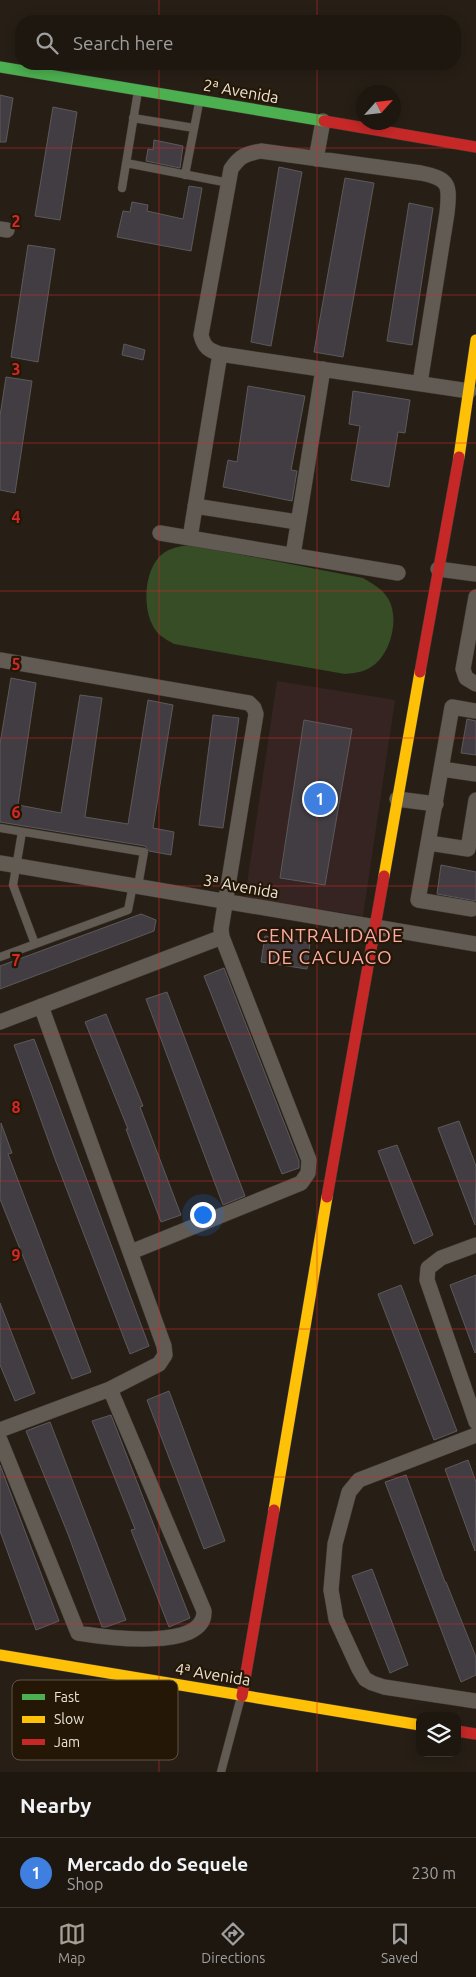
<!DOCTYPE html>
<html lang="en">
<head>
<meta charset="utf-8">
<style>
	:root { --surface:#1d1710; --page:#2a241e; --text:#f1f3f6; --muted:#a09f9f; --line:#3b3630; --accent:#a79e94 }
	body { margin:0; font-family:Ubuntu,sans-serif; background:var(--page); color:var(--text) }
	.controls { position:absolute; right:15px; bottom:15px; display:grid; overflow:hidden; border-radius:10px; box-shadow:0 2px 12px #0003 }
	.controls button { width:45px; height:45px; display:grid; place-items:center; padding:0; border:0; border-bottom:1px solid var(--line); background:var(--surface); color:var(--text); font:25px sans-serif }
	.compass { position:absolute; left:356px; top:85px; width:45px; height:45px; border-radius:50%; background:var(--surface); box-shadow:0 2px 12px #0003; rotate:63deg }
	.you { position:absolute; left:202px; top:1214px; width:18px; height:18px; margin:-12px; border:4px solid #fff; border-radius:50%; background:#1a73e8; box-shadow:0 0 0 8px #1a73e833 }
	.badge { display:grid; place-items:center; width:32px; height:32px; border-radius:50%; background:var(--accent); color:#fff; font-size:16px; font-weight:700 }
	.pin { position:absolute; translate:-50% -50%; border:2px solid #fff; box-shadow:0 1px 5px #0006 }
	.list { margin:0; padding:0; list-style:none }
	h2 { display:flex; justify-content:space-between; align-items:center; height:65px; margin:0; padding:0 20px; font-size:21px }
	h2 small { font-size:16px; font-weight:400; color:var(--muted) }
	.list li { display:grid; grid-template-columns:32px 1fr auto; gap:15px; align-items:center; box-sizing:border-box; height:70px; padding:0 20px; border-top:1px solid var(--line) }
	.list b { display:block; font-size:19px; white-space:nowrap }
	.list p { margin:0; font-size:16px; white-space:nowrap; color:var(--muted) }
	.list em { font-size:16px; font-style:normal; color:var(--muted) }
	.icon { flex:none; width:28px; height:28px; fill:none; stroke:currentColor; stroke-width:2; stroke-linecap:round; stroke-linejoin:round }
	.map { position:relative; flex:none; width:476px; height:1772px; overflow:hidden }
	.search { position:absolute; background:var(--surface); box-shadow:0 2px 12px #0003; left:15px; right:15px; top:15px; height:55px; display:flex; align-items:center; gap:12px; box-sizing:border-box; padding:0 18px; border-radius:20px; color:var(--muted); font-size:19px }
	.sheet { height:135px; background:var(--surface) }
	nav { display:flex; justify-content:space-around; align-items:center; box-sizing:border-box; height:70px; border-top:1px solid var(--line); background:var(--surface); font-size:14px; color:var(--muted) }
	nav a { display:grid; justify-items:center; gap:2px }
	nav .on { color:var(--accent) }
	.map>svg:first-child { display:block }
</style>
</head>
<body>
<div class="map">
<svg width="476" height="1772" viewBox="0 0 476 1772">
	<rect width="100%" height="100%" fill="#271f16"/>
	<path fill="#362422" d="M277 681 395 700 363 916 245 897Z"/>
	<path fill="#374d26" d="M191 545 363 578C373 584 383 589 389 600 399 619 391 652 374 665 365 672 356 673 345 674L174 644C165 639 156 634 152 624 142 604 145 565 165 552 174 547 182 546 191 545Z"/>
	<path fill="#423d43" stroke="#5d595a" d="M0 95 13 98 6 142H0Z
		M53 107 77 112 60 220 35 216Z
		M154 140 183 146 180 168 146 161 148 149 153 150Z
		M279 167 302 172 271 346 251 342Z
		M345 178 374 183 343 357 314 352Z
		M189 186 202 188 191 251 117 237 123 211 130 212 132 202 148 205 147 211 183 219Z
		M409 203 433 208 412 345 387 341Z
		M28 245 55 249 38 362 11 357Z
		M124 344 145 350 143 360 122 355Z
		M6 377 32 381 15 493 0 490V416Z
		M248 386 305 396 291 470 297 471 292 501 223 487 228 460 237 462Z
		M353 391 410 400 405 433 398 432 389 487 351 480 360 426 349 424Z
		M11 678 36 683 18 805 61 813 80 695 102 698 85 817 128 824 148 700 173 705 153 828 174 832 171 855 149 851 145 846 0 822V744Z
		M213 715 239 718 223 828 199 825Z
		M467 719 476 721V755L461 753Z
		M304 720 352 729 325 885 280 878Z
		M441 865 476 872V901L437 894Z
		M141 914 156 920 154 931 0 989V966Z
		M265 936 310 943 307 969 261 962Z
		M224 968 299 1161V1168L282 1174 204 976Z
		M167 992 245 1196 223 1205 146 999Z
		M106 1014 143 1106 140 1107 181 1215 161 1222 126 1129H128L85 1022Z
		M34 1039 149 1346 130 1354 55 1159 14 1045Z
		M459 1121 476 1166 475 1225 438 1128Z
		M1 1123 12 1153 8 1154 91 1372 72 1379 0 1199Z
		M397 1145 433 1235 414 1244 378 1151Z
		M476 1275V1352L475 1353 450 1285Z
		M401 1285 457 1431 434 1440 378 1294Z
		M0 1303 35 1393 15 1401 0 1365Z
		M169 1391 225 1541 204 1549 147 1400Z
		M111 1415 190 1618 169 1627 131 1530 135 1529 92 1421Z
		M50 1422 126 1620 106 1627H102L68 1534 26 1431Z
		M468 1460 476 1482 475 1551 445 1469Z
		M0 1465 59 1621 36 1630 0 1531Z
		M406 1475 445 1582H446L476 1657V1675L461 1682 385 1482Z
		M372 1569 408 1665 390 1673 352 1576Z"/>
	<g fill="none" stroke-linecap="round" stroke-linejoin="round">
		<g stroke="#403932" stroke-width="9">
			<path id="lane" d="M133 118 194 128
				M126 163 229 183
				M185 175 199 103
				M122 188 138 91
				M0 828 144 852 138 886
				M22 832 13 885 35 944
				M0 957 128 910 133 885
				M221 1772 241 1697"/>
		</g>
		<g stroke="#403932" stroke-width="16">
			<path id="street" d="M316 159 323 121
				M0 229 7 230
				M420 383 447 213C450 185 450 179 421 173L261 151C245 154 240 156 231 169L201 335C204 347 208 350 220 354L469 391
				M195 506 297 522
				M160 533 398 573
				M190 538 220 354
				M293 555 323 369
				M438 569 476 574
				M476 597 463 669 466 678 476 684
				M0 660 249 703 254 708 256 714 221 929 222 937 309 1160 308 1173 301 1183 131 1252
				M442 769 476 774
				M397 799 436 804
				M429 843 468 849 476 800
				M0 863 476 944
				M472 909 418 900 452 707 476 711
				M0 1022 222 937
				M476 1245 441 1258 428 1268 427 1280 476 1422
				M0 1430 110 1389 159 1364 165 1355 164 1346 41 1006
				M476 1435 359 1480 349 1492 335 1544 331 1590 336 1619 359 1669 365 1679 372 1683 384 1687 476 1701
				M0 1440 78 1633C102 1637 206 1652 204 1611L110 1389"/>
		</g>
		<g stroke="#403932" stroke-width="12">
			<path id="fast" d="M0 67 324 121"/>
		</g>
		<g stroke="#403932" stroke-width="12">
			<path id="slow" d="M459 457 476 340
				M384 876 420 672
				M274 1510 327 1197
				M0 1655 420 1725"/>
		</g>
		<g stroke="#403932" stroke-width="12">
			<path id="jam" d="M324 121 476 147
				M420 672 459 457
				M327 1197 384 876
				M242 1696 274 1510
				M457 1731 476 1734"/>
		</g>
		<use href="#lane" stroke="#625b54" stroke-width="8"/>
		<use href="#street" stroke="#625b54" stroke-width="15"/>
		<use href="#fast" stroke="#4caf50" stroke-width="11"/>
		<use href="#slow" stroke="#ffc107" stroke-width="11"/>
		<use href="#jam" stroke="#c62828" stroke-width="11"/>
	</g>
	<path fill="none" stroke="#d62828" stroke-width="1" stroke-opacity="0.55" d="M159 0V21M317 0V21M159 64V1772M317 64V1772M0 148H476M0 295H476M0 443H476M0 591H476M0 738H476M0 886H476M0 1034H476M0 1181H476M0 1329H476M0 1477H476M0 1624H476"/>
	<g text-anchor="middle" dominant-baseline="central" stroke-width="4.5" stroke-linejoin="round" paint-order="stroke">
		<g font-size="16" fill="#ece3d8" stroke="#241706">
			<text transform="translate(241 91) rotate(10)">2ª Avenida</text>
			<text transform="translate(241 886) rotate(10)">3ª Avenida</text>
			<text transform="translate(213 1674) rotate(9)">4ª Avenida</text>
		</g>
		<g font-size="19" letter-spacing="1" fill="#feaaa6" stroke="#241706">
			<text x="330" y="935">CENTRALIDADE<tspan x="330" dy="22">DE CACUACO</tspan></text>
		</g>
	</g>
	<rect x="12" y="1680" width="166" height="80" rx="8" fill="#241706" stroke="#605445" stroke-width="1"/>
	<rect x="22" y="1694" width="23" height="6" fill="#4caf50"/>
	<rect x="22" y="1716" width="23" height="7" fill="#ffc107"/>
	<rect x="22" y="1739" width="23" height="6" fill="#c62828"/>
	<g font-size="14" fill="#ece3d8">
		<text x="54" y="1702">Fast</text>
		<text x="54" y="1724">Slow</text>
		<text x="54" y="1747">Jam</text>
	</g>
	<g font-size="16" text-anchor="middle" font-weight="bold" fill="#d62828" stroke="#241706" stroke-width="4.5" stroke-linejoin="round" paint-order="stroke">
		<text x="16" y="227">2</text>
		<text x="16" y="375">3</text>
		<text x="16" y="523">4</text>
		<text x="16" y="670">5</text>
		<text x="16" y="818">6</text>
		<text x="16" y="966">7</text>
		<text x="16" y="1113">8</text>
		<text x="16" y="1261">9</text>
	</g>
</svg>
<div class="controls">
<button><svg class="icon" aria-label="layers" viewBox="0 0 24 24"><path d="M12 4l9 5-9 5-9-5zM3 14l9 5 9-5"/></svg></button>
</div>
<svg class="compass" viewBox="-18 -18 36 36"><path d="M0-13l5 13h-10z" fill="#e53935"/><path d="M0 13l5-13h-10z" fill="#a09f9f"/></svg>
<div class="you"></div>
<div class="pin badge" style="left:320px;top:799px;background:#3f7fe0">1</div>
<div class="search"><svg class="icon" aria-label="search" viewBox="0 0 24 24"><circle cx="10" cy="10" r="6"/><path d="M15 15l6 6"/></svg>Search here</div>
</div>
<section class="sheet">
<h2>Nearby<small></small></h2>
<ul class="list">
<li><span class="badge" style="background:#3f7fe0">1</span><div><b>Mercado do Sequele</b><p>Shop</p></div><em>230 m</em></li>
</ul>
</section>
<nav>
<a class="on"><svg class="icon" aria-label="map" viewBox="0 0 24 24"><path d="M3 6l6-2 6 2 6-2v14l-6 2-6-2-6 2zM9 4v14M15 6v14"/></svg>Map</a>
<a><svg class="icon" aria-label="directions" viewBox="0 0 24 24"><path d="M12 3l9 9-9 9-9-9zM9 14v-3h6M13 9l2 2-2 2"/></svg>Directions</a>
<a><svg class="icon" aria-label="saved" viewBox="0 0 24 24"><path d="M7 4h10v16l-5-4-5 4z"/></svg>Saved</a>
</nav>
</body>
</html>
